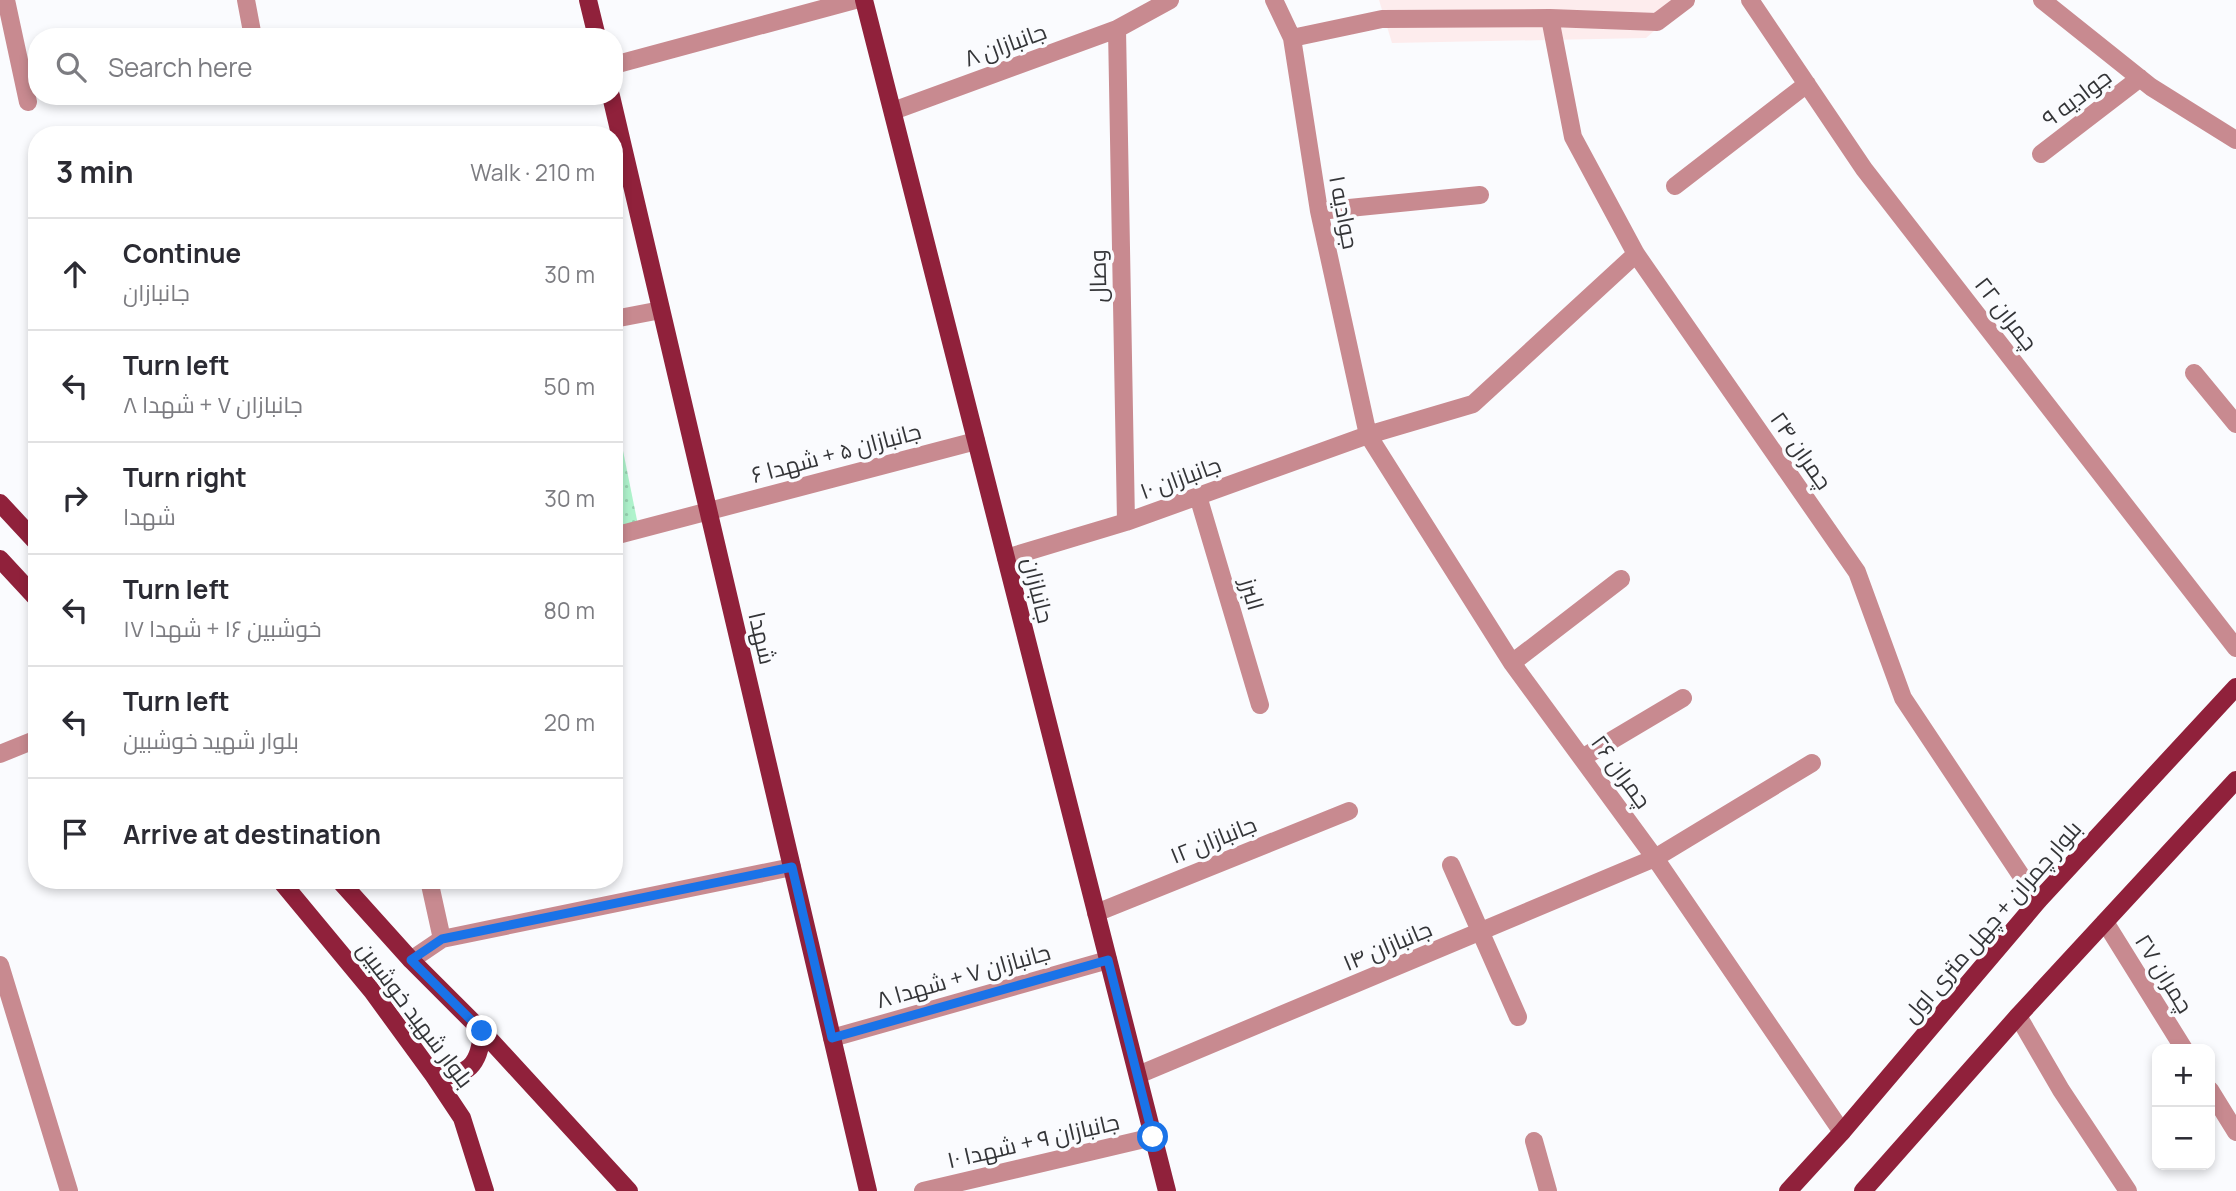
<!DOCTYPE html>
<html lang="en">
<head>
<meta charset="utf-8">
<style>
	:root { --surface:#fff; --page:#f2f2f3; --text:#2b2b33; --muted:#7c7c81; --line:#e1e1e2 }
	body { margin:0; font-family:Manrope,Cairo,sans-serif; background:var(--page); color:var(--text) }
	.controls { position:absolute; right:21px; bottom:21px; display:grid; overflow:hidden; border-radius:14px; box-shadow:0 4px 10px #0003 }
	.controls button { width:63px; height:63px; display:grid; place-items:center; padding:0; border:0; border-bottom:2px solid var(--line); background:var(--surface); color:var(--text); font:35px sans-serif }
	.stop { position:absolute; width:21px; height:21px; margin:-16px; border:5px solid #1a73e8; border-radius:50%; background:#fff }
	.stop.end { background:#1a73e8; border-color:#fff; box-shadow:0 2px 7px #0008 }
	.list { margin:0; padding:0; list-style:none }
	h2 { display:flex; justify-content:space-between; align-items:center; height:91px; margin:0; padding:0 28px; font-size:30px }
	h2 small { font-size:23px; font-weight:400; color:var(--muted) }
	.list li { display:grid; grid-template-columns:46px 1fr auto; gap:21px; align-items:center; box-sizing:border-box; height:112px; padding:0 28px; border-top:2px solid var(--line) }
	.list b { display:block; font-size:26px; white-space:nowrap }
	.list p { margin:0; font-size:23px; white-space:nowrap; color:var(--muted) }
	.list em { font-size:23px; font-style:normal; color:var(--muted) }
	.icon { flex:none; width:38px; height:38px; fill:none; stroke:currentColor; stroke-width:2; stroke-linecap:round; stroke-linejoin:round }
	.map { position:relative; flex:none; width:2236px; height:1191px; overflow:hidden }
	.search { position:absolute; background:var(--surface); box-shadow:0 4px 10px #0003; left:28px; top:28px; width:595px; height:77px; display:flex; align-items:center; gap:18px; box-sizing:border-box; padding:0 24px; border-radius:28px; color:var(--muted); font-size:26px }
	.panel { position:absolute; background:var(--surface); box-shadow:0 4px 10px #0003; left:28px; top:126px; width:595px; height:763px; border-radius:28px }
	.map>svg:first-child { display:block }
</style>
</head>
<body>
<div class="map">
<svg width="2236" height="1191" viewBox="0 0 2236 1191">
	<defs>
		<pattern id="grass-dots" width="8" height="8" patternUnits="userSpaceOnUse" patternTransform="scale(1.75)"><rect width="8" height="8" fill="#aff3cc"/><path d="M2 2h.1M6 6h.1" fill="none" stroke="#97d1b0" stroke-width="1.8" stroke-linecap="round"/></pattern>
	</defs>
	<rect width="100%" height="100%" fill="#fafbfe"/>
	<path fill="#fdeced" d="M1379 0H1689L1646 38 1392 43Z"/>
	<path fill="url(#grass-dots)" d="M614 406 638 525 614 529Z"/>
	<g fill="none" stroke-linecap="round" stroke-linejoin="round">
		<path stroke="#c88a90" stroke-width="18" d="M6 0 28 102
			M246 0 253 37
			M1274 0 1292 38 1319 211 1368 435 1512 663 1655 858 1842 1132
			M1750 0 1864 169 2236 648
			M2042 0 2151 87 2236 140
			M1550 18 1573 137 1636 254 1857 572 1903 698 2038 901
			M1117 29 1126 522
			M1292 38 1382 19 1550 18 1657 22 1686 0
			M614 65 855 0
			M893 111 1117 29 1170 0
			M2041 154 2140 78
			M1675 186 1807 84
			M1319 211 1480 195
			M614 319 661 310
			M2194 373 2236 424
			M1198 496 1260 705
			M614 536 976 441
			M1006 558 1126 522 1368 435 1473 404 1636 254
			M1512 663 1621 579
			M0 754 37 739
			M1582 758 1683 698
			M1451 865 1518 1017
			M429 880 442 939
			M1096 913 1349 811
			M2105 922 2184 1049
			M411 960 442 939 792 867
			M0 965 69 1191
			M2018 1016 2061 1090 2128 1191
			M832 1038 1108 960
			M1138 1075 1655 858 1812 763
			M2210 1090 2236 1132
			M1534 1141 1548 1191
			M923 1191 1153 1137"/>
		<path stroke="#90213b" stroke-width="18" d="M588 0 597 37
			M864 0 1167 1191
			M611 96 868 1191
			M0 503 37 543
			M0 559 37 599
			M280 880 372 991 434 1076 462 1118 485 1191
			M339 880 411 960 482 1031 629 1191
			M434 1076C468 1077 480 1065 482 1031
			M1788 1191 1842 1132 2038 901 2236 687
			M1863 1191 2018 1016 2236 780"/>
	</g>
	<g fill="none" stroke-linecap="round" stroke-linejoin="round">
		<path stroke="#1a73e8" stroke-width="9" d="M482 1031 411 960 442 939 792 867 832 1038 1108 960 1153 1137"/>
	</g>
	<g text-anchor="middle" dominant-baseline="central" stroke-width="7" stroke-linejoin="round" paint-order="stroke">
		<g font-size="23" fill="#343538" stroke="#fafbfe">
			<text transform="translate(1005 44) rotate(-20)">جانبازان ۸</text>
			<text transform="translate(2076 97) rotate(-37)">جوادیه ۹</text>
			<text transform="translate(1345 212) rotate(79)">جوادیه ۱</text>
			<text transform="translate(1097 276) rotate(-91)">وصال</text>
			<text transform="translate(2007 313) rotate(52)">چمران ۲۲</text>
			<text transform="translate(1802 450) rotate(55)">چمران ۲۴</text>
			<text transform="translate(836 452) rotate(-15)">جانبازان ۵ + شهدا ۶</text>
			<text transform="translate(1180 477) rotate(-20)">جانبازان ۱۰</text>
			<text transform="translate(1039 590) rotate(76)">جانبازان</text>
			<text transform="translate(1253 594) rotate(74)">البرز</text>
			<text transform="translate(763 638) rotate(77)">شهدا</text>
			<text transform="translate(1622 771) rotate(54)">چمران ۲۶</text>
			<text transform="translate(1213 839) rotate(-22)">جانبازان ۱۲</text>
			<text transform="translate(1991 921) rotate(-49)">بلوار چمران + چهل متری اول</text>
			<text transform="translate(1387 945) rotate(-23)">جانبازان ۱۴</text>
			<text transform="translate(2165 973) rotate(58)">چمران ۲۷</text>
			<text transform="translate(963 975) rotate(-16)">جانبازان ۷ + شهدا ۸</text>
			<text transform="translate(416 1014) rotate(53)">بلوار شهید خوشبین</text>
			<text transform="translate(1033 1140) rotate(-13)">جانبازان ۹ + شهدا ۱۰</text>
		</g>
	</g>
</svg>
<div class="controls">
<button>+</button>
<button>−</button>
</div>
<div class="stop" style="left:1153px;top:1137px"></div>
<div class="stop end" style="left:482px;top:1031px"></div>
<div class="search"><svg class="icon" aria-label="search" viewBox="0 0 24 24"><circle cx="10" cy="10" r="6"/><path d="M15 15l6 6"/></svg>Search here</div>
<section class="panel">
<h2>3 min<small>Walk · 210 m</small></h2>
<ul class="list">
<li><svg class="icon" aria-label="ahead" viewBox="0 0 24 24"><path d="M12 20V5M6 11l6-6 6 6"/></svg><div><b>Continue</b><p>جانبازان</p></div><em>30 m</em></li>
<li><svg class="icon" aria-label="left" viewBox="0 0 24 24"><path d="M17 20v-9H6M10 6l-5 5 5 5"/></svg><div><b>Turn left</b><p>جانبازان ۷ + شهدا ۸</p></div><em>50 m</em></li>
<li><svg class="icon" aria-label="right" viewBox="0 0 24 24"><path d="M7 20v-9h11M14 6l5 5-5 5"/></svg><div><b>Turn right</b><p>شهدا</p></div><em>30 m</em></li>
<li><svg class="icon" aria-label="left" viewBox="0 0 24 24"><path d="M17 20v-9H6M10 6l-5 5 5 5"/></svg><div><b>Turn left</b><p>خوشبین ۱۶ + شهدا ۱۷</p></div><em>80 m</em></li>
<li><svg class="icon" aria-label="left" viewBox="0 0 24 24"><path d="M17 20v-9H6M10 6l-5 5 5 5"/></svg><div><b>Turn left</b><p>بلوار شهید خوشبین</p></div><em>20 m</em></li>
<li><svg class="icon" aria-label="arrive" viewBox="0 0 24 24"><path d="M6 21V4h12l-3 4 3 4H6"/></svg><div><b>Arrive at destination</b></div></li>
</ul>
</section>
</div>
</body>
</html>
